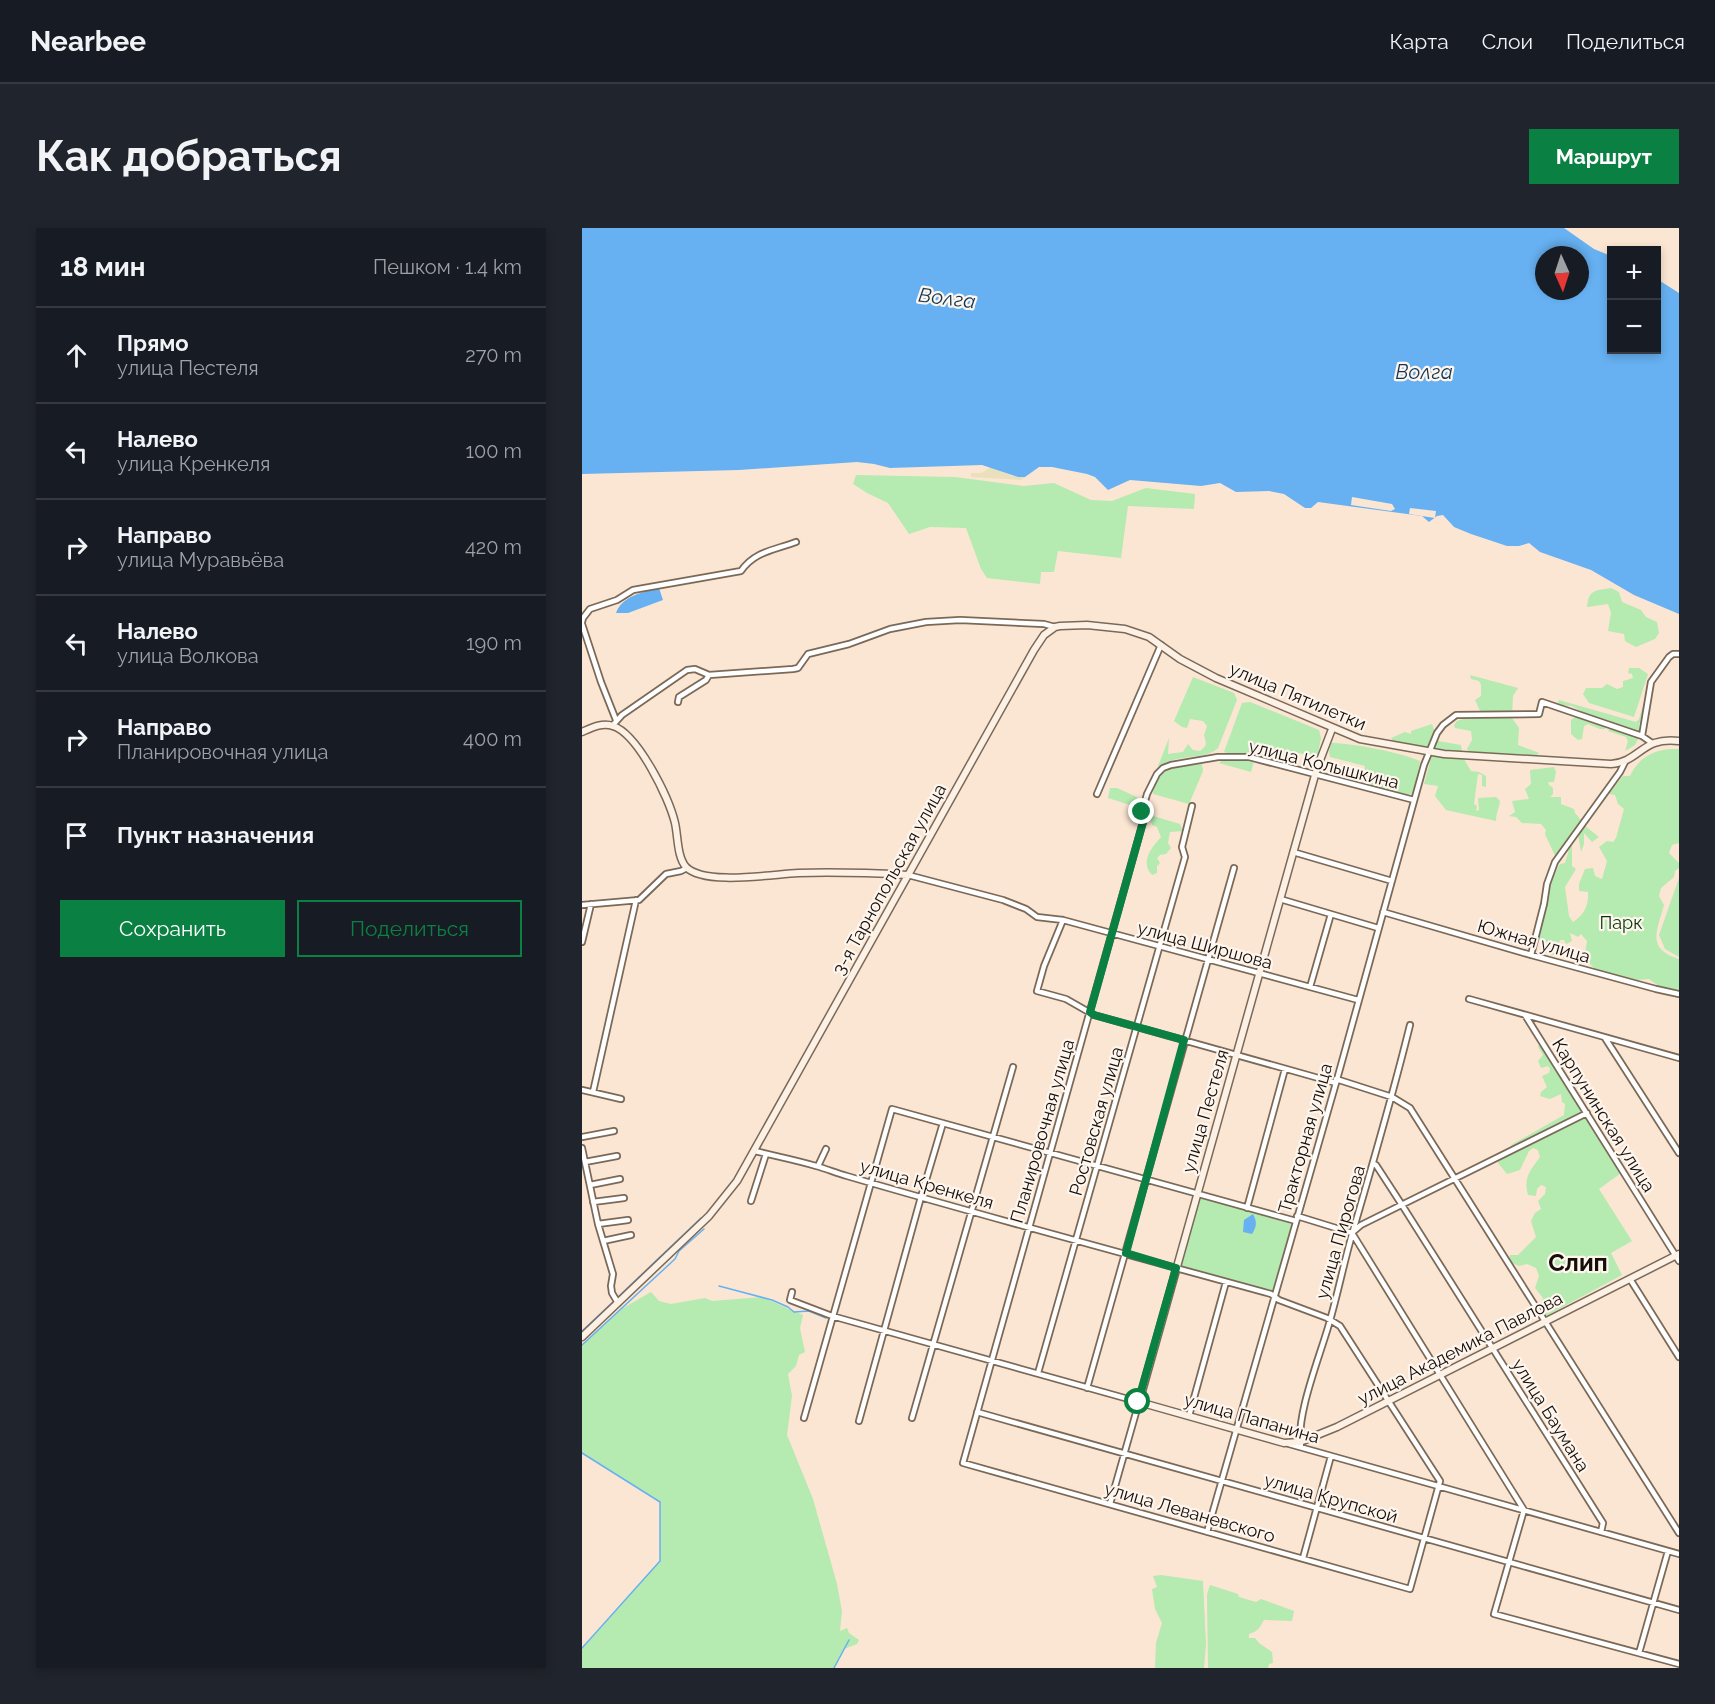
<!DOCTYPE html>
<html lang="ru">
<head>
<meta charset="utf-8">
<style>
	:root { --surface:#171b24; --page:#20242c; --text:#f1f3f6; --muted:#9ea1a6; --line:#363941; --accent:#0b8043 }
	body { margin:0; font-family:Raleway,sans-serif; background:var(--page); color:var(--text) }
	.controls { position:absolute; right:18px; top:18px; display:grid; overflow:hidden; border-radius:0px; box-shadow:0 3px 9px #0003 }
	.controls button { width:54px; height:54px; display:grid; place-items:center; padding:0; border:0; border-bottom:2px solid var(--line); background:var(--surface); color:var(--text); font:30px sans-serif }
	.compass { position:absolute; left:953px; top:18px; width:54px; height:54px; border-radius:50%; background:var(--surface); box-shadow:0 3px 9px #0003; rotate:177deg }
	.stop { position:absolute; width:18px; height:18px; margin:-14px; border:4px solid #0b8043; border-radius:50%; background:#fff }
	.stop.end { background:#0b8043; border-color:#fff; box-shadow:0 2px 6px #0008 }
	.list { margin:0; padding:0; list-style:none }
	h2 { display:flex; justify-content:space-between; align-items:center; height:78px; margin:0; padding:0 24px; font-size:26px }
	h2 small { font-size:20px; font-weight:400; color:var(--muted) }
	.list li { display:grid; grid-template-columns:39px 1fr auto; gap:18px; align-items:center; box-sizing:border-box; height:96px; padding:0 24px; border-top:2px solid var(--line) }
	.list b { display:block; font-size:22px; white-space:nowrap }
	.list p { margin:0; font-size:20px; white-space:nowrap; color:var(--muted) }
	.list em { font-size:20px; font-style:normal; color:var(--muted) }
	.actions { display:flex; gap:12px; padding:18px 24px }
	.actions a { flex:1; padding:14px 0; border:2px solid var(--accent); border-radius:0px; text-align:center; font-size:21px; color:var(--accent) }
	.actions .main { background:var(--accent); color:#fff }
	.icon { flex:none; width:33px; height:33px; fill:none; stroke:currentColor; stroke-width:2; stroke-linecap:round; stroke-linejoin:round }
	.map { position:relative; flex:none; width:1097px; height:1440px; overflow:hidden; border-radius:0px }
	header { display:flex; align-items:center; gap:36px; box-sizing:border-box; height:84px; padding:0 30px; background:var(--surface); border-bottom:2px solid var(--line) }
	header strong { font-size:28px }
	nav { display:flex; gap:33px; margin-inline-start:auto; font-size:21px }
	.intro { display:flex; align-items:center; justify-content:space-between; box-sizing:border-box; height:144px; padding:0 36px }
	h1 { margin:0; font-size:42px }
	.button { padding:15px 27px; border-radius:0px; background:var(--accent); color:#fff; font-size:21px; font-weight:700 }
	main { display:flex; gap:36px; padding:0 36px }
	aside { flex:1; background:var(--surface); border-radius:0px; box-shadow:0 3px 9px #0003 }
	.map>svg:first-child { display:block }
</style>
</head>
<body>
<header>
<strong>Nearbee</strong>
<nav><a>Карта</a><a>Слои</a><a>Поделиться</a></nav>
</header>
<div class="intro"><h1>Как добраться</h1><a class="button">Маршрут</a></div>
<main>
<aside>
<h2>18 мин<small>Пешком · 1.4 km</small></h2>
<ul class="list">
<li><svg class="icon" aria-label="ahead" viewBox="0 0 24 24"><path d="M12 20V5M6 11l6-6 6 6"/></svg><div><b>Прямо</b><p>улица Пестеля</p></div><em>270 m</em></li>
<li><svg class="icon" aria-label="left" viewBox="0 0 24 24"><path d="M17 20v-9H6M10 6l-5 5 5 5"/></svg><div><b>Налево</b><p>улица Кренкеля</p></div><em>100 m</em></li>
<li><svg class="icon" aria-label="right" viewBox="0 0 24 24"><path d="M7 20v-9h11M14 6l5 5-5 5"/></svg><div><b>Направо</b><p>улица Муравьёва</p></div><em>420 m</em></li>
<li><svg class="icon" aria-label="left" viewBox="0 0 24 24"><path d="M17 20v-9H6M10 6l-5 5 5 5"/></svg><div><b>Налево</b><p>улица Волкова</p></div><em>190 m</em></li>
<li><svg class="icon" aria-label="right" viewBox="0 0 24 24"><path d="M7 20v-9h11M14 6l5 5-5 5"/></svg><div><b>Направо</b><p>Планировочная улица</p></div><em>400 m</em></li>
<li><svg class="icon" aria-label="arrive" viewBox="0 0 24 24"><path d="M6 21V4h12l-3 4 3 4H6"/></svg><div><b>Пункт назначения</b></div></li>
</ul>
<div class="actions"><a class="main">Сохранить</a><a>Поделиться</a></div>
</aside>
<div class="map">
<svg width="1097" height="1440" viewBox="0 0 1097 1440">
	<rect width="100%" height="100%" fill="#fbe6d3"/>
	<path fill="#b5eab0" d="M274 247 373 249 442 258 472 255 509 272 530 273 564 260 613 266 612 281 546 278 539 330 476 323 472 344H459L458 356 405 350 399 341 384 300 348 299 327 306 306 275 285 265 271 256Z
		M1029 360 1037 364 1040 374 1059 382 1064 389 1075 394 1077 405 1073 411 1054 419 1043 413 1042 406 1026 403 1029 385 1026 376 1005 379C1007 361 1013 363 1029 360Z
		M1047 440H1057L1066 446 1052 489 1007 475 1001 466 1004 460H1020L1025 456 1035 461 1041 459V453L1051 450 1050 446 1046 445Z
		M888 447 936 460 931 468 930 490 937 500 936 517 957 525 955 527 887 524 885 521 890 512 889 503 873 500 872 497 875 493 899 485 893 472 899 468V457L897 453 889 451Z
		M611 449 652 465 655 472 636 520C623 533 589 525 578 540L576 538 587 510 586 526 601 524 606 516 611 522 618 523C626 517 624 515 622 507L625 498 621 493 608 491 605 500 600 499 592 493Z
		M1064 467 1066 470 1061 491 1057 496 1058 504 1040 499 1026 492 1012 490 990 478 977 477 976 474 977 472 1054 494 1057 491Z
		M668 474 737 502 739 510 735 530 717 525 714 538 688 531 650 527 642 524 660 475Z
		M993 489 1024 497 1023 501H1018L1006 496 1002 498 1000 511 996 512 989 506V492Z
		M850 496 852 502 848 520 811 513 809 510 823 504 829 506V503Z
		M1028 500 1057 509 1053 517 1043 523 1046 513 1044 509 1026 503Z
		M856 513 879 517 880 524 852 521 853 516Z
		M749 515C770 515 820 525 838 533L833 561 830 566 820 568 782 556 784 546 782 545 783 538 748 529 747 524Z
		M1087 521H1097V615L1090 617 1087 625 1097 635V640L1093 643 1092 649 1079 660 1077 668 1082 677C1075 703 1064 721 1097 731V762L1078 759 1067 751 1055 752 1014 742 1002 730 1005 713 999 706 996 709 988 705 990 713 984 716 982 712H978L975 724 971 727 961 724 965 714 956 712 967 656 978 636 983 635 988 618H990V638L994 641 983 659 987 688 991 694C1002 687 1007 677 1006 664L997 663V656L1003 641 1011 640 1013 648 1020 651 1025 633 1017 619 1025 613 1031 614 1034 610 1042 581 1036 576 1033 567 1027 566 1041 548H1048C1056 531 1069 523 1087 521Z
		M850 527 882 531 889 543 897 544 904 548V559L900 558V547L896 546 892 576 895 578 894 583 897 582 896 570 914 569 918 573C917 581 914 585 914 593L864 582 853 568 856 558 842 556Z
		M654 531 672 533 669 544 637 535 641 532Z
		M620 536 621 543 607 576 571 566C573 537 597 539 620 536Z
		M972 539 974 544 972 554H967L966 556 971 560V566L968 569H979V576L992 581 993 585 999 592 974 630 963 606 964 602 959 596 940 595 934 589 927 588 933 584 930 573 947 571 943 561 949 556 948 542Z
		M528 560H535L555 569 554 579 526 570Z
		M571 588 598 596 601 603 588 604 586 615 589 620 584 626 578 627 575 630 578 635 575 638V645L570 647C558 634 569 620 579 609L575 599 570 597 568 589Z
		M1002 597 1017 609 1010 614 1002 605V616L999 624 996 606Z
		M1097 650V729L1083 721 1077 707Z
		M958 813 1039 945 1017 961 1050 1013 1029 1025 1040 1047 962 1089 956 1079 961 1070 953 1060 957 1048 954 1040 945 1036 937 1038 930 1035 927 1031 928 1027H936L954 1009 949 993 953 985 959 981 956 973 963 966 964 959 959 957 955 961 954 968 946 967C941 950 948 943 958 929L956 922 951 920 947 923 938 942 925 946 916 935 918 929 930 923 929 917 982 887 983 876 980 874 979 866 968 871 958 868 959 864 965 859 960 848 967 845 968 841 966 838 959 840 956 833 961 827 956 819Z
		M620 969 709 994 711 997 691 1062H685L598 1037 617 970Z
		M69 1064 77 1073 89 1076 123 1070 130 1073 180 1069 221 1087 218 1100 223 1124 217 1127 214 1138 206 1146 210 1168 205 1207 231 1271 255 1356 260 1383 258 1403 265 1400 267 1405 277 1412 275 1416 262 1421 252 1440H0V1420L78 1333V1274L0 1225V1117L36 1083Z
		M579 1347 621 1353 624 1416 622 1440H573L574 1415 580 1395 573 1381 570 1361 575 1359 571 1348Z
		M628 1357 656 1366 657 1369 674 1374 679 1371 712 1383 710 1393 682 1392C677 1400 677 1403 667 1406V1410H673L677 1415 690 1424 691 1435 687 1436 686 1440H626L625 1366Z"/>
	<path fill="#eae0bb" d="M409 239 430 248 443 249 439 252 389 249V245H399Z"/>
	<path fill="#67b1f2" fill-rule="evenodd" d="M0 0H982L1012 21 1029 28 1030 122H1074L1075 51 1097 65V386L1052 367 1009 342 958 324 947 315 937 318H925L889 306 872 299 861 287 855 288 847 294 840 288 736 274 729 280H723L702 266 687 263 654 264 638 255 619 258 548 252 526 262 513 249 505 246 470 239H457L443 249H436L400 237 308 240 292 236 275 234 157 242 0 246ZM962 27H998V63H962Z
		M77 360 81 372 46 385H34C40 368 61 364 77 360Z
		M671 986C675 994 675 998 670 1006L661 1004 662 992Z"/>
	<path fill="#fbe6d3" d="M770 269 810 276 813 281 809 283 769 277Z
		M828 280 854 283 853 290 827 286Z"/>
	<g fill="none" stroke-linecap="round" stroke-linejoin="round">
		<path stroke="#67b1f2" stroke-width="1.5" d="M137 1058 190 1072 206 1079 212 1084 227 1083 244 1090
			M36 1069 119 990
			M0 1103 32 1073
			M0 1117 93 1031 97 1023 122 1001
			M0 1225 78 1274V1333L0 1420
			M252 1440 267 1412"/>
		<g stroke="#7b6958" stroke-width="8">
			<path id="street" d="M0 394 1 390 8 381 35 372 51 362 159 343C173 323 193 322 214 314
				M0 396 19 454 34 492
				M96 474 97 469 124 452 127 447
				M30 498 40 487 105 442 113 441 127 447 211 441 216 440 226 426 267 416 308 401 344 394 378 392 462 396 473 399
				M1070 515 1060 508 1069 454 1087 429 1091 426H1097
				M515 566 579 417
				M711 624 810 653
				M326 647 421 672 444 681 455 689 481 692 776 772
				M698 671 796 700
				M0 677 57 672 84 646 99 643 105 640
				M801 684 949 727 1074 761 1097 766
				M481 692 462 738 455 763 484 771 512 787 754 855
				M0 714 9 676
				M949 727 962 676 965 656 973 634 1038 544 1043 534
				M728 759 749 686
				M887 771 1097 830
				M943 787 1097 1033
				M1023 810 1097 925
				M754 851 810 869 828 880 1097 1305
				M0 862 39 871
				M11 864 54 672
				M0 909 32 903
				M0 920 16 996 31 1046 29 1058 30 1065 36 1075
				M173 923C193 928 214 932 234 938 245 941 254 945 265 948 405 989 547 1027 689 1066L697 1072 745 1090 758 1098 858 1253 828 1361 381 1235 561 594 560 584 565 566 575 546 581 540 589 537 636 529H667L832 572
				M3 934 35 928
				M792 936 794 937 820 977 1021 1295 1019 1304
				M236 938 244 921
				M8 957 38 951
				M169 973 184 926
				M11 974 42 970
				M665 980 703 841
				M715 988 770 1005
				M16 996 46 992
				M772 1003 779 997 1005 885
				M770 1005 942 1282 912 1386 1097 1436
				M21 1013 49 1007
				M1048 1051 1097 1129
				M210 1064 208 1072 250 1088 557 1174 528 1276
				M456 1145 603 629 600 619 610 578
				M505 1160 652 640
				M395 1184 1097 1382
				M607 1188 644 1054
				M222 1190 310 881 714 993
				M330 1190 431 839
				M277 1193 339 969 361 895
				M707 1216 1097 1326
				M719 1219C713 1189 738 1128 747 1096 756 1065 762 1034 771 1003 791 935 811 866 828 797
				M625 1304 754 855 842 537 855 505 861 497 874 487 957 486 960 474 1060 508
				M721 1330 749 1228
				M1057 1425 1086 1323"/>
		</g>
		<g stroke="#7b6958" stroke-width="9">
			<path id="secondary" d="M750 501 735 540 557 1174 702 1215 718 1214 755 1199 1097 1026
				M0 504C9 500 20 494 31 498 56 506 87 570 93 595 96 608 95 629 104 639 123 658 191 646 216 645 252 644 289 645 325 647
				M0 1109 127 988 155 953 452 422 462 407 473 399 478 398 505 397 543 401 567 409 598 431 634 450 778 511 862 526 1029 536C1058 534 1060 508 1097 513"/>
		</g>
		<use href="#street" stroke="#fff" stroke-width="4.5"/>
		<use href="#secondary" stroke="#fcf1e4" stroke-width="6"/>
	</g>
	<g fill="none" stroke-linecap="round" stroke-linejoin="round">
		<path stroke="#0b8043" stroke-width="8" d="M556 1174 594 1040 544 1025 602 812 512 787 508 784 561 594 560 584"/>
	</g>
	<g text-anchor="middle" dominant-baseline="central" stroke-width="4.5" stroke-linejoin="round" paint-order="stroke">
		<g font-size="18" fill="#160f08" stroke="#fef6ee">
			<text transform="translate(716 468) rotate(23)">улица Пятилетки</text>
			<text transform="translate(742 536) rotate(14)">улица Колышкина</text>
			<text transform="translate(307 651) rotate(-61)">3-я Тарнопольская улица</text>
			<text transform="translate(952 713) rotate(16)">Южная улица</text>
			<text transform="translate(623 717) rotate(15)">улица Ширшова</text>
			<text transform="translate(623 883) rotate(-74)">улица Пестеля</text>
			<text transform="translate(1022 887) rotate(58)">Карпунинская улица</text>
			<text transform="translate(514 893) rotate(-74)">Ростовская улица</text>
			<text transform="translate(460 903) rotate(-74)">Планировочная улица</text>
			<text transform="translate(723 910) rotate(-74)">Тракторная улица</text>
			<text transform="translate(345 956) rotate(16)">улица Кренкеля</text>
			<text transform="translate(758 1004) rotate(-74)">улица Пирогова</text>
			<text transform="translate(878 1120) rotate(-27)">улица Академика Павлова</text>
			<text transform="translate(969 1187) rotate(58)">улица Баумана</text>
			<text transform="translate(670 1190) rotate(16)">улица Папанина</text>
			<text transform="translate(749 1270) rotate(16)">улица Крупской</text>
			<text transform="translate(608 1284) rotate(16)">улица Леваневского</text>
		</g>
		<g font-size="18" fill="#053404" stroke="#fef6ee">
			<text x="1039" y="694">Парк</text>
		</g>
		<g font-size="20" font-style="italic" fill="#15354f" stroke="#fef6ee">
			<text transform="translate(365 70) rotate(7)">Волга</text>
			<text x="842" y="144">Волга</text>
		</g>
		<g font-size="24" font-weight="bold" fill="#160f08" stroke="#fef6ee">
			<text x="996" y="1034">Слип</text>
		</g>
	</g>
</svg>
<div class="controls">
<button>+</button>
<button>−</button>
</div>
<svg class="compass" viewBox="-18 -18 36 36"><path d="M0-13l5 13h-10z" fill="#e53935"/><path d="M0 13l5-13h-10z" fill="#9ea1a6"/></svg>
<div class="stop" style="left:556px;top:1174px"></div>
<div class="stop end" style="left:560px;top:584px"></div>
</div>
</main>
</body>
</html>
